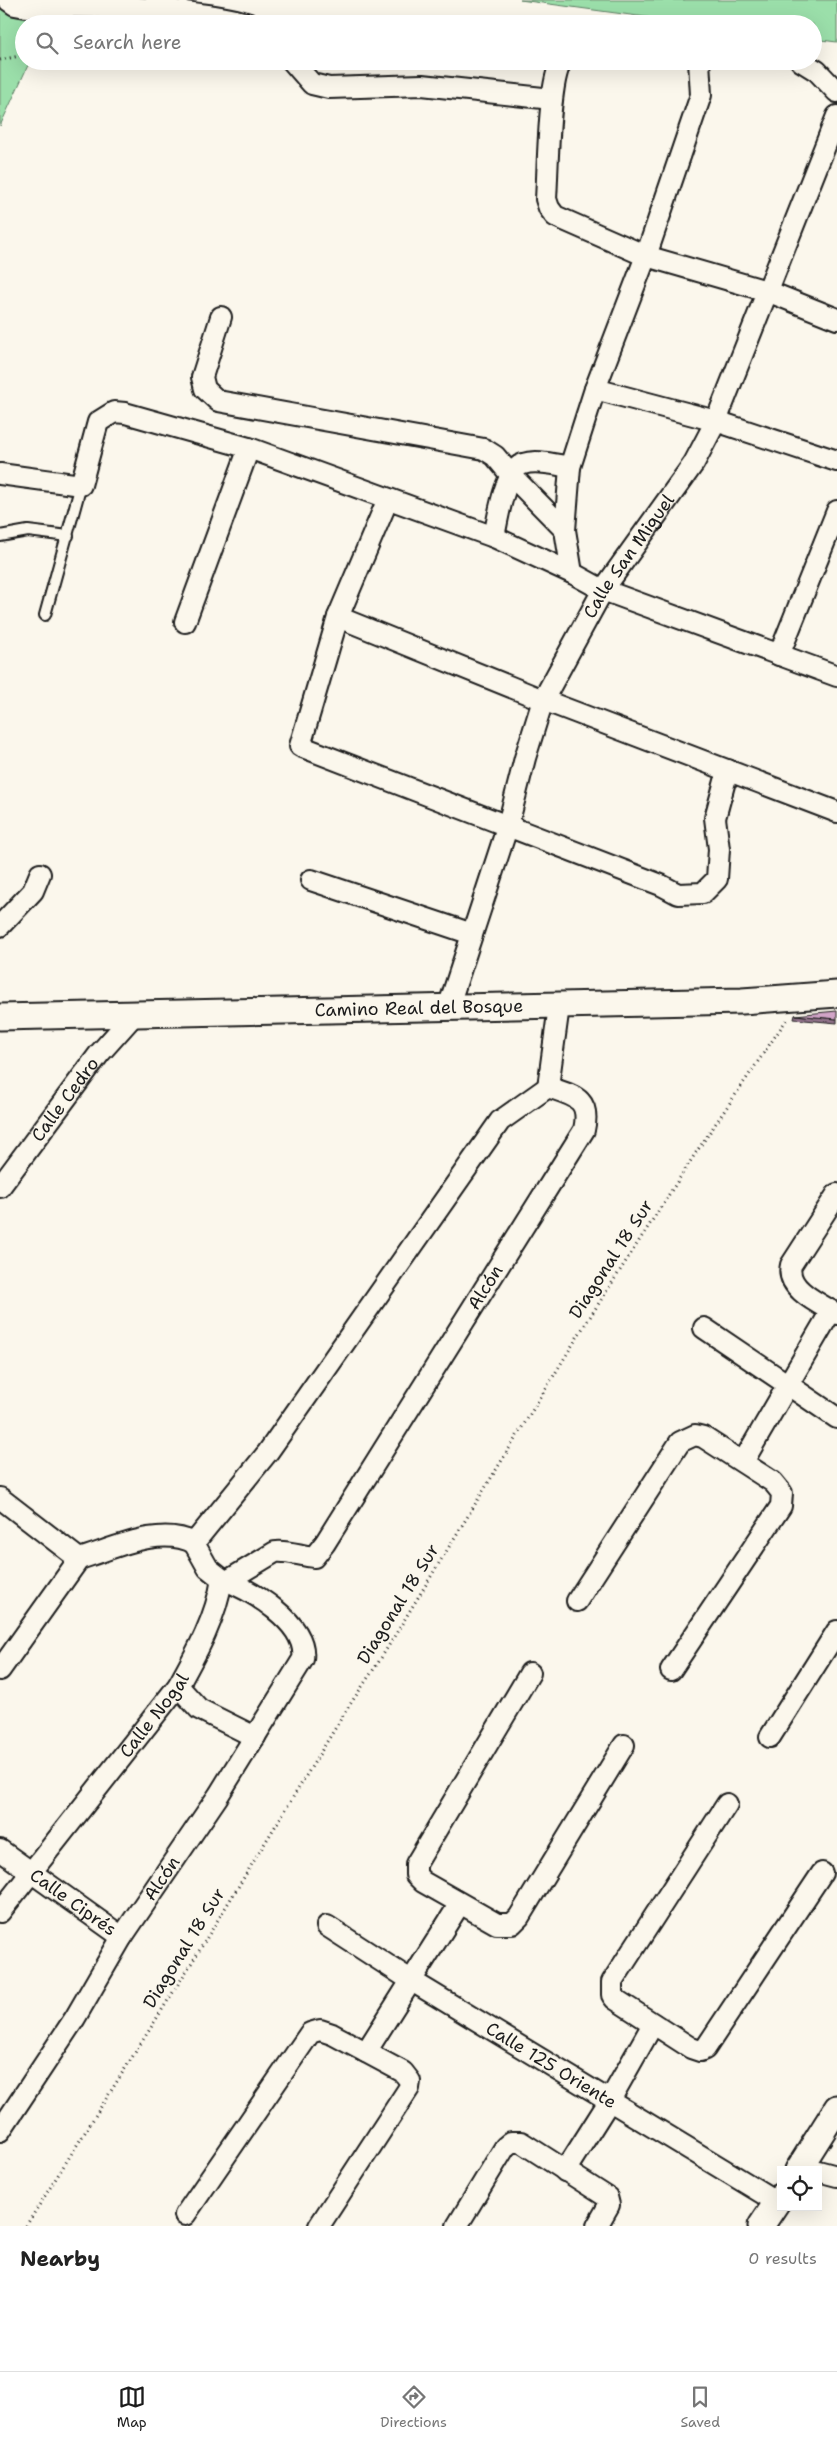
<!DOCTYPE html>
<html lang="en">
<head>
<meta charset="utf-8">
<style>
	:root { --surface:#fff; --page:#f6f6f6; --text:#222; --muted:#767676; --line:#e0e0e0; --accent:#1c1c1c }
	body { margin:0; font-family:"Shantell Sans",sans-serif; background:var(--page); color:var(--text) }
	.controls { position:absolute; right:15px; bottom:15px; display:grid; overflow:hidden; border-radius:0px; box-shadow:0 5px 20px #0002 }
	.controls button { width:45px; height:45px; display:grid; place-items:center; padding:0; border:0; border-bottom:1px solid var(--line); background:var(--surface); color:var(--text); font:25px sans-serif }
	.list { margin:0; padding:0; list-style:none }
	h2 { display:flex; justify-content:space-between; align-items:center; height:65px; margin:0; padding:0 20px; font-size:21px }
	h2 small { font-size:16px; font-weight:400; color:var(--muted) }
	.icon { flex:none; width:28px; height:28px; fill:none; stroke:currentColor; stroke-width:2; stroke-linecap:round; stroke-linejoin:round }
	.map { position:relative; flex:none; width:837px; height:2226px; overflow:hidden }
	.search { position:absolute; background:var(--surface); box-shadow:0 5px 20px #0002; left:15px; right:15px; top:15px; height:55px; display:flex; align-items:center; gap:12px; box-sizing:border-box; padding:0 18px; border-radius:28px; color:var(--muted); font-size:19px }
	.sheet { height:145px; background:var(--surface) }
	nav { display:flex; justify-content:space-around; align-items:center; box-sizing:border-box; height:70px; border-top:1px solid var(--line); background:var(--surface); font-size:14px; color:var(--muted) }
	nav a { display:grid; justify-items:center; gap:2px }
	nav .on { color:var(--accent) }
	.map>svg:first-child { display:block }
</style>
</head>
<body>
<div class="map">
<svg width="837" height="2226" viewBox="0 0 837 2226">
	<rect width="100%" height="100%" fill="#fbf7ec"/>
	<filter id="ink" filterUnits="userSpaceOnUse"><feTurbulence type="fractalNoise" baseFrequency=".02" numOctaves="2"/><feDisplacementMap in="SourceGraphic" scale="10" xChannelSelector="R" yChannelSelector="G"/><feConvolveMatrix kernelMatrix="1 2 1 2 8 2 1 2 1" color-interpolation-filters="sRGB"/></filter>
	<g filter="url(#ink)">
		<path fill="#9bdfaa" stroke="#5c7e63" d="M0 0H58L47 24H24V61H30L0 126Z
			M520 0H837V42L813 39V24H697Z"/>
		<g fill="none" stroke-linecap="round" stroke-linejoin="round">
			<g stroke="#1c1c1c" stroke-width="14">
				<path id="service" d="M0 536 28 531 68 536
					M45 615 81 485"/>
			</g>
			<g stroke="#1c1c1c" stroke-width="24">
				<g id="minor">
					<path d="M8 0 15 5 26 7C84 7 142 5 200 14 216 16 233 18 249 24"/>
					<path d="M292 61 312 84 329 88 422 85 552 99"/>
					<path d="M562 61C548 80 548 172 546 199L549 208 555 216 646 256 767 291 837 319"/>
					<path d="M801 61 817 71 837 92"/>
					<path d="M221 317 202 377 205 389 218 401 484 449 495 456 510 474 565 530"/>
					<path d="M595 389 716 421 837 461"/>
					<path d="M0 474 81 485 98 422 114 412 125 413 249 448 494 537 572 573 603 590 837 676"/>
					<path d="M388 499 338 617 300 746 661 885 678 894 703 893 717 879 719 849 715 818 728 770"/>
					<path d="M494 537C498 519 504 470 523 464 537 459 556 465 570 467"/>
					<path d="M572 573 565 530 570 467 595 389 646 256 701 95 699 61"/>
					<path d="M338 617 543 700 837 812"/>
					<path d="M185 622 249 448"/>
					<path d="M779 655 837 511"/>
					<path d="M311 880 472 934"/>
					<path d="M0 926 33 891 40 874"/>
					<path id="s1" d="M448 1008 508 825 525 758 543 700 603 590 694 463 716 421 837 116"/>
					<path id="s2" d="M0 1187 99 1054 133 1016"/>
					<path d="M837 1194 791 1265C785 1289 820 1304 837 1314"/>
					<path d="M704 1328 837 1418"/>
					<path d="M743 1462 831 1311"/>
					<path d="M0 1498 79 1559"/>
					<path d="M194 1543 268 1452 500 1121 548 1087"/>
					<path d="M79 1559C113 1549 160 1525 194 1543"/>
					<path id="s3" d="M227 1581 275 1552C287 1550 301 1556 314 1557L325 1543 584 1130C591 1098 574 1096 548 1087L559 1006"/>
					<path d="M577 1601 680 1442 695 1435 703 1437 773 1482 782 1493 781 1506 671 1670"/>
					<path d="M0 1670 79 1559"/>
					<path d="M530 1673 416 1864V1875L423 1882 497 1924H512L519 1917 624 1745"/>
					<path d="M178 1686 199 1709 255 1737"/>
					<path d="M770 1737 837 1631"/>
					<path d="M727 1804 612 1982V1995L615 1999 691 2048 700 2051 705 2049 822 1873"/>
					<path id="s4" d="M0 1850 122 1937"/>
					<path id="s5" d="M0 1912 178 1686C197 1652 216 1618 222 1579L208 1568 194 1543"/>
					<path id="s6" d="M327 1926 412 1981 777 2202"/>
					<path d="M366 2052 459 1905"/>
					<path id="s7" d="M0 2131 75 2018 122 1937 218 1796 303 1659C308 1623 251 1590 222 1579"/>
					<path d="M565 2171 610 2100 653 2024"/>
					<path d="M818 2171 837 2176"/>
					<path d="M185 2215 310 2033 320 2030 332 2034 403 2072 410 2081 409 2088 319 2226"/>
					<path d="M457 2226 505 2147 511 2142H521L607 2197 609 2205 597 2226"/>
				</g>
			</g>
			<g stroke="#1c1c1c" stroke-width="29">
				<g id="tertiary">
					<path id="s8" d="M0 1017 742 1001 837 994"/>
					<path d="M798 2170 837 2108"/>
					<path d="M761 2226 781 2196"/>
				</g>
			</g>
			<path stroke="#1c1c1c" stroke-width="3" stroke-dasharray="1 4" stroke-linecap="butt" d="M0 60 24 55
				M26 2226 194 1959 347 1709 378 1663 581 1331 697 1151 787 1019"/>
			<use href="#service" stroke="#fbf7ec" stroke-width="10"/>
			<use href="#minor" stroke="#fbf7ec" stroke-width="20"/>
			<use href="#tertiary" stroke="#fbf7ec" stroke-width="25"/>
		</g>
		<path fill="#92738b" stroke="#1c1c1c" d="M795 1015 837 1019V1023L794 1019Z"/>
		<path fill="#d1a4c7" stroke="#1c1c1c" d="M837 1011V1019L795 1015Z"/>
	</g>
	<g text-anchor="middle" dominant-baseline="central" stroke-width="4" stroke-linejoin="round" paint-order="stroke">
		<g font-size="18" fill="#1c1c1c" stroke="#fbf7ec">
			<text stroke="none"><textPath href="#s1" startOffset="490">Calle San Miguel</textPath></text>
			<text stroke="none"><textPath href="#s8" startOffset="419">Camino Real del Bosque</textPath></text>
			<text stroke="none"><textPath href="#s2" startOffset="109">Calle Cedro</textPath></text>
			<text transform="translate(611 1259) rotate(-57)">Diagonal 18 Sur</text>
			<text stroke="none"><textPath href="#s3" startOffset="415">Alcón</textPath></text>
			<text transform="translate(398 1604) rotate(-58)">Diagonal 18 Sur</text>
			<text stroke="none"><textPath href="#s5" startOffset="250">Calle Nogal</textPath></text>
			<text stroke="none"><textPath href="#s7" startOffset="300">Alcón</textPath></text>
			<text stroke="none"><textPath href="#s4" startOffset="90">Calle Ciprés</textPath></text>
			<text transform="translate(184 1948) rotate(-58)">Diagonal 18 Sur</text>
			<text stroke="none"><textPath href="#s6" startOffset="264">Calle 125 Oriente</textPath></text>
		</g>
	</g>
</svg>
<div class="controls">
<button><svg class="icon" aria-label="locate" viewBox="0 0 24 24"><circle cx="12" cy="12" r="6"/><path d="M12 2v4M12 18v4M2 12h4M18 12h4"/></svg></button>
</div>
<div class="search"><svg class="icon" aria-label="search" viewBox="0 0 24 24"><circle cx="10" cy="10" r="6"/><path d="M15 15l6 6"/></svg>Search here</div>
</div>
<section class="sheet">
<h2>Nearby<small>0 results</small></h2>
<ul class="list">
</ul>
</section>
<nav>
<a class="on"><svg class="icon" aria-label="map" viewBox="0 0 24 24"><path d="M3 6l6-2 6 2 6-2v14l-6 2-6-2-6 2zM9 4v14M15 6v14"/></svg>Map</a>
<a><svg class="icon" aria-label="directions" viewBox="0 0 24 24"><path d="M12 3l9 9-9 9-9-9zM9 14v-3h6M13 9l2 2-2 2"/></svg>Directions</a>
<a><svg class="icon" aria-label="saved" viewBox="0 0 24 24"><path d="M7 4h10v16l-5-4-5 4z"/></svg>Saved</a>
</nav>
</body>
</html>
